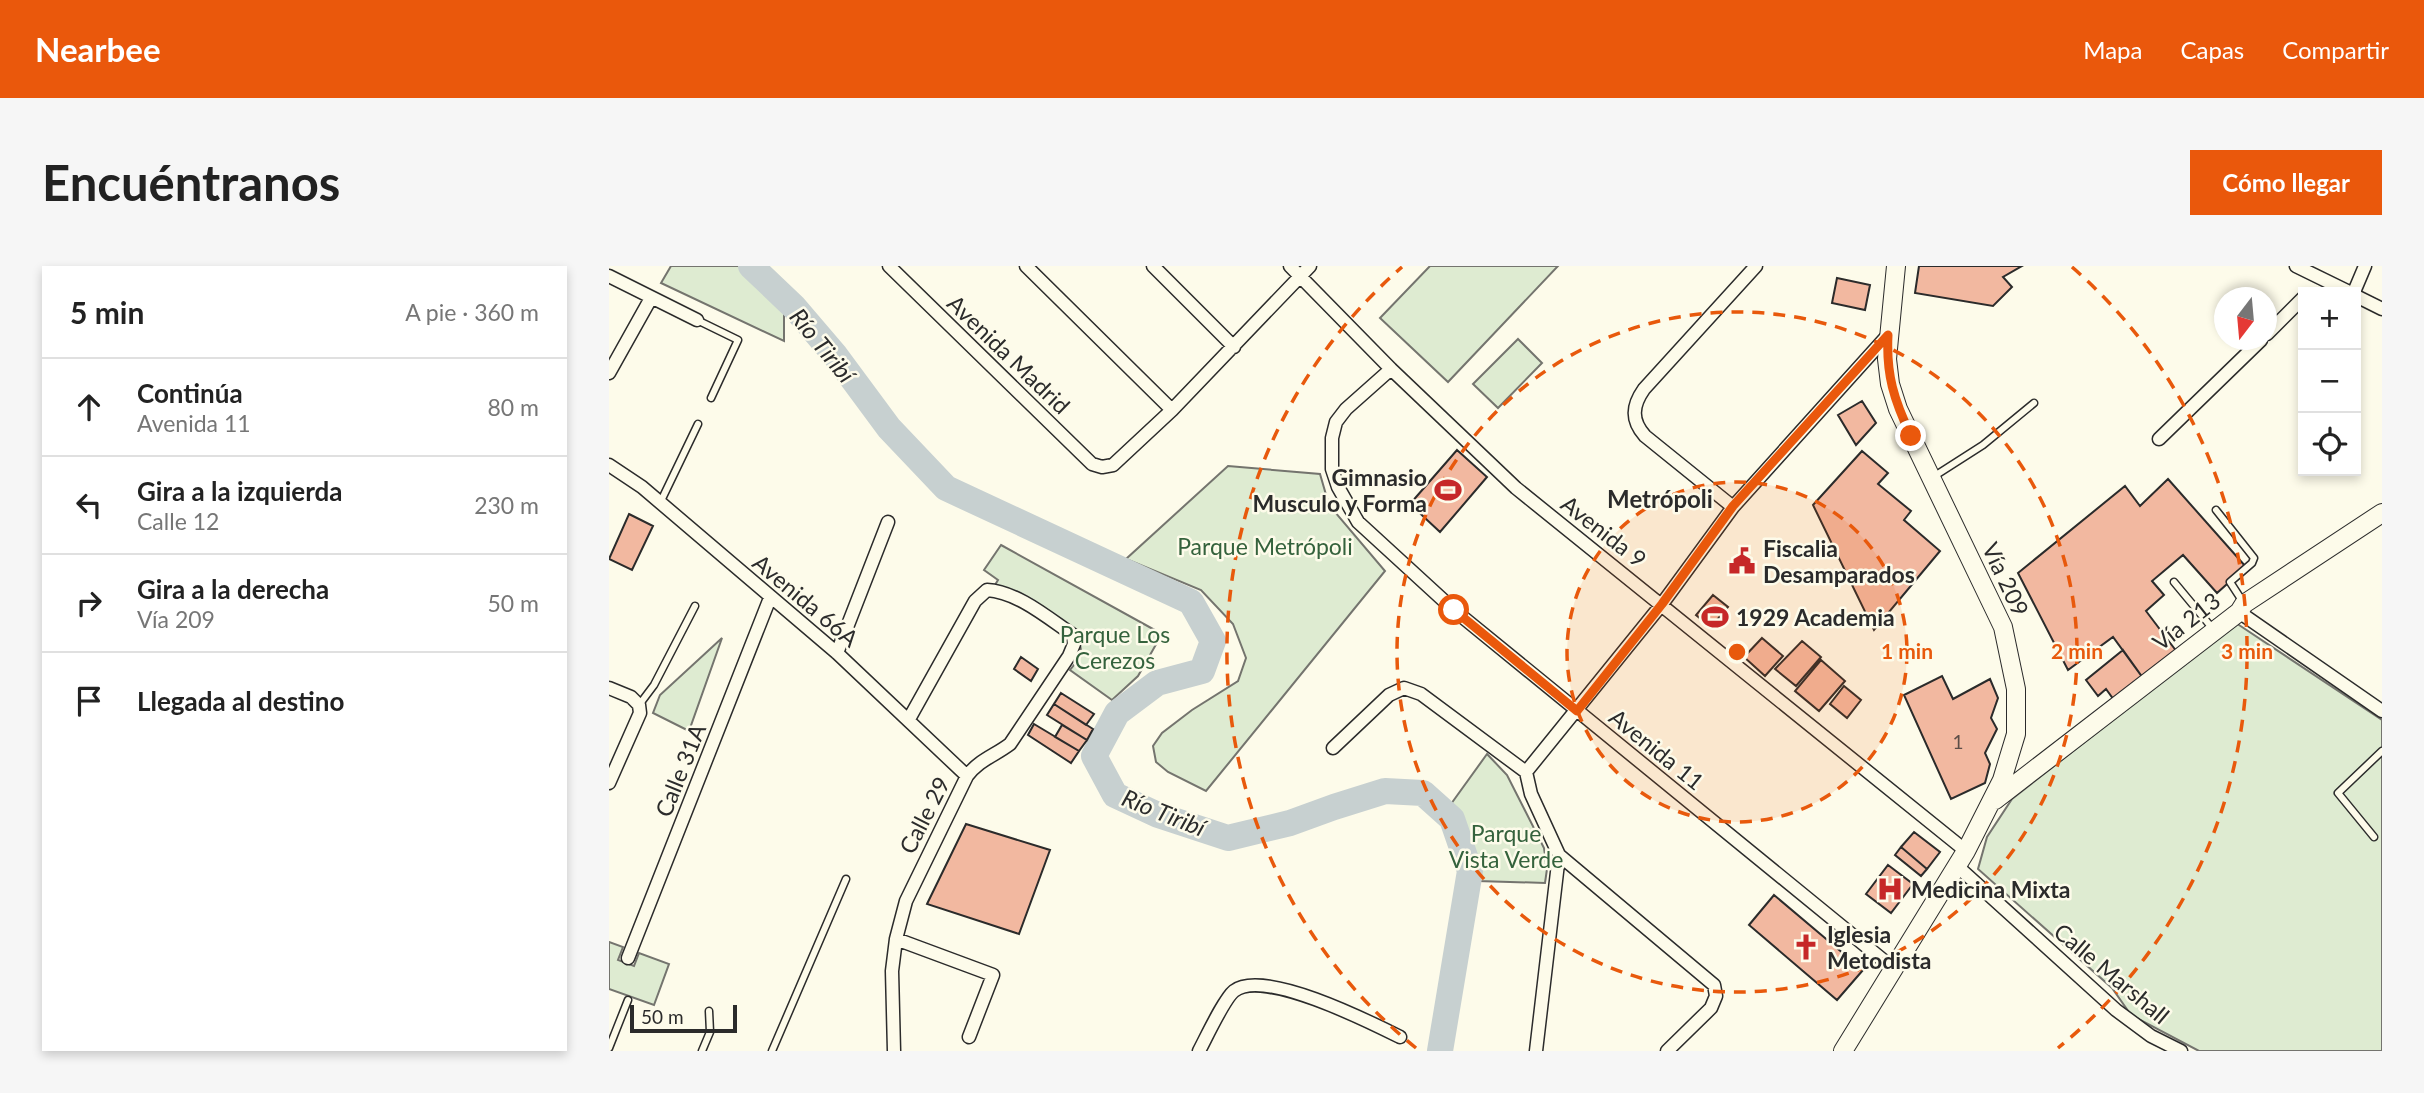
<!DOCTYPE html>
<html lang="es">
<head>
<meta charset="utf-8">
<style>
	:root { --surface:#fff; --page:#f6f6f6; --text:#222; --muted:#767676; --line:#e0e0e0; --accent:#ea580c }
	body { margin:0; font-family:Lato,sans-serif; background:var(--page); color:var(--text) }
	.controls { position:absolute; right:21px; top:21px; display:grid; overflow:hidden; border-radius:0px; box-shadow:0 4px 10px #0003 }
	.controls button { width:63px; height:63px; display:grid; place-items:center; padding:0; border:0; border-bottom:2px solid var(--line); background:var(--surface); color:var(--text); font:35px sans-serif }
	.compass { position:absolute; left:1605px; top:21px; width:63px; height:63px; border-radius:50%; background:var(--surface); box-shadow:0 4px 10px #0003; rotate:196deg }
	.scale { position:absolute; left:21px; bottom:18px; width:107px; box-sizing:border-box; padding-left:7px; border:4px solid #2b2b2b; border-top:0; font-size:19px; line-height:24px; white-space:nowrap; color:#2b2b2b; -webkit-text-stroke:5px #fdfbea; paint-order:stroke }
	.stop { position:absolute; width:21px; height:21px; margin:-16px; border:5px solid #ea580c; border-radius:50%; background:#fff }
	.stop.end { background:#ea580c; border-color:#fff; box-shadow:0 2px 7px #0008 }
	.list { margin:0; padding:0; list-style:none }
	h2 { display:flex; justify-content:space-between; align-items:center; height:91px; margin:0; padding:0 28px; font-size:30px }
	h2 small { font-size:23px; font-weight:400; color:var(--muted) }
	.list li { display:grid; grid-template-columns:46px 1fr auto; gap:21px; align-items:center; box-sizing:border-box; height:98px; padding:0 28px; border-top:2px solid var(--line) }
	.list b { display:block; font-size:26px; white-space:nowrap }
	.list p { margin:0; font-size:23px; white-space:nowrap; color:var(--muted) }
	.list em { font-size:23px; font-style:normal; color:var(--muted) }
	.icon { flex:none; width:38px; height:38px; fill:none; stroke:currentColor; stroke-width:2; stroke-linecap:round; stroke-linejoin:round }
	.map { position:relative; flex:none; width:1773px; height:785px; overflow:hidden; border-radius:0px }
	header { display:flex; align-items:center; gap:42px; box-sizing:border-box; height:98px; padding:0 35px; background:var(--accent); color:#fff }
	header strong { font-size:33px }
	nav { display:flex; gap:38px; margin-inline-start:auto; font-size:24px }
	.intro { display:flex; align-items:center; justify-content:space-between; box-sizing:border-box; height:168px; padding:0 42px }
	h1 { margin:0; font-size:49px }
	.button { padding:18px 32px; border-radius:0px; background:var(--accent); color:#fff; font-size:24px; font-weight:700 }
	main { display:flex; gap:42px; padding:0 42px }
	aside { flex:1; background:var(--surface); border-radius:0px; box-shadow:0 4px 10px #0003 }
	.map>svg:first-child { display:block }
</style>
</head>
<body>
<header>
<strong>Nearbee</strong>
<nav><a>Mapa</a><a>Capas</a><a>Compartir</a></nav>
</header>
<div class="intro"><h1>Encuéntranos</h1><a class="button">Cómo llegar</a></div>
<main>
<aside>
<h2>5 min<small>A pie · 360 m</small></h2>
<ul class="list">
<li><svg class="icon" aria-label="ahead" viewBox="0 0 24 24"><path d="M12 20V5M6 11l6-6 6 6"/></svg><div><b>Continúa</b><p>Avenida 11</p></div><em>80 m</em></li>
<li><svg class="icon" aria-label="left" viewBox="0 0 24 24"><path d="M17 20v-9H6M10 6l-5 5 5 5"/></svg><div><b>Gira a la izquierda</b><p>Calle 12</p></div><em>230 m</em></li>
<li><svg class="icon" aria-label="right" viewBox="0 0 24 24"><path d="M7 20v-9h11M14 6l5 5-5 5"/></svg><div><b>Gira a la derecha</b><p>Vía 209</p></div><em>50 m</em></li>
<li><svg class="icon" aria-label="arrive" viewBox="0 0 24 24"><path d="M6 21V4h12l-3 4 3 4H6"/></svg><div><b>Llegada al destino</b></div></li>
</ul>
</aside>
<div class="map">
<svg width="1773" height="785" viewBox="0 0 1773 785">
	<rect width="100%" height="100%" fill="#fdfbea"/>
	<path fill="#deebd1" stroke="#74746e" stroke-width="2" d="M62 0H131L175 43V75L52 17Z
		M821 0H949L839 116 771 52Z
		M909 73 933 97 889 142 864 118Z
		M619 200 711 208 720 239 776 305 597 525 559 506 547 496 544 480 553 467 583 444 629 415 637 392 624 358 592 324 517 293Z
		M392 279 553 368 529 410 503 434 461 404 473 389 470 374 391 325 386 319 389 314 375 304Z
		M1627 357 1773 454V785H1590L1522 749 1503 722 1369 603 1378 571 1403 533Z
		M113 372 80 465 44 447 51 429Z
		M878 488 898 509 935 582 938 603 936 617 869 615C870 595 857 550 842 538Z
		M0 676 14 681 9 694 25 700 30 687 60 698 45 739 0 723Z"/>
	<g fill="none" stroke-linecap="round" stroke-linejoin="round">
		<path stroke="#c7d0d0" stroke-width="26" d="M142 0 185 41 226 89 280 162 337 222 582 336 604 375 593 405 548 417 508 447 485 490 506 529 549 549 619 572 681 557 725 541 776 525 814 527 843 553 861 605 831 785"/>
	</g>
	<path fill="#f2b8a0" stroke="#2b2b2b" stroke-width="2" d="M1310 0H1413L1394 11 1403 21 1384 40 1306 27Z
		M1228 12 1261 19 1256 44 1223 37Z
		M1253 135 1267 157 1247 179 1229 149Z
		M848 184 878 211 831 266 801 238Z
		M1253 185 1279 207 1269 218 1302 245 1295 254 1331 285 1265 364 1204 239Z
		M1559 213 1637 301 1608 327 1574 289 1543 315 1555 329 1537 345 1568 386 1534 412 1504 371 1459 404 1409 307 1516 220 1531 240Z
		M20 248 44 260 23 304 0 293Z
		M1104 329 1119 341 1102 361 1087 349Z
		M1153 372 1174 390 1156 410 1135 391Z
		M1193 375 1212 391 1187 420 1166 403Z
		M1514 384 1534 412 1505 434 1497 423 1489 430 1477 414Z
		M412 391 429 403 422 415 405 403Z
		M1212 394 1236 415 1210 445 1186 425Z
		M1333 410 1344 433 1381 413 1389 432 1382 452 1388 463 1376 487 1381 498 1376 517 1342 533 1295 429Z
		M1235 420 1252 434 1238 452 1221 438Z
		M452 427 485 448 477 459 445 438Z
		M445 438 484 463 478 474 438 449Z
		M425 458 470 485 462 497 419 469Z
		M453 459 478 474 470 485 446 471Z
		M357 558 441 584 410 668 318 638Z
		M1305 566 1331 586 1318 603 1292 581Z
		M1292 581 1318 603 1312 610 1286 589Z
		M1279 599 1304 618 1282 647 1257 628Z
		M1165 629 1254 704 1228 734 1140 659Z"/>
	<g fill="none" stroke-linecap="round" stroke-linejoin="round">
		<g stroke="#2b2b2b" stroke-width="9">
			<path id="lane" d="M88 54 129 74 102 132
				M1324 211 1374 179 1425 137
				M51 237 89 158
				M1607 244 1645 292 1643 297 1621 316 1634 336
				M1565 316 1604 363
				M30 439 45 419 86 340
				M1765 571 1729 527 1773 485
				M0 782 19 734
				M93 785 101 766 100 745
				M163 785 237 613"/>
		</g>
		<g stroke="#2b2b2b" stroke-width="15">
			<path id="street" d="M280 0 483 198 493 201 504 199 563 144 701 0
				M417 0 563 144
				M544 0 625 81
				M681 0 782 103 907 222 1357 585
				M1687 0 1740 26
				M0 10 88 54
				M1745 26 1756 0
				M1747 30 1773 43
				M1658 68 1694 32
				M782 103 737 143 727 156 723 172V203L729 221 749 256 845 344 1285 703
				M0 107 42 32
				M1550 173 1652 74
				M0 199 33 221 228 387 358 510
				M1124 241 1036 170C1022 154 1023 140 1035 123L1147 0
				M1630 346 1773 445
				M228 387 279 256
				M0 422 22 431 30 439 31 447 0 517
				M724 482 780 429 795 422 812 428 917 506 922 528 950 589 927 785
				M917 506 1053 338 1124 241 1279 69
				M950 589 1105 719 1107 730 1102 742 1058 785
				M1348 600 1507 744 1542 770 1572 785
				M287 673 384 709 360 771
				M19 692 161 332
				M285 785 283 705 287 673 297 635 358 510C370 494 385 490 401 478L460 390 465 378 464 369C439 352 409 326 378 324L366 335 300 453
				M590 785C597 772 615 733 625 725 654 702 761 756 791 771"/>
		</g>
		<g stroke="#2b2b2b" stroke-width="20">
			<path id="secondary" d="M1386 534 1630 346 1635 338 1773 247
				M1234 785 1357 585 1393 514 1407 468V423L1394 361 1289 143 1281 118 1278 93 1287 0"/>
		</g>
		<use href="#lane" stroke="#fdfbea" stroke-width="6"/>
		<use href="#street" stroke="#fdfbea" stroke-width="12"/>
		<use href="#secondary" stroke="#fdfbea" stroke-width="18"/>
	</g>
	<g fill="none" stroke-linecap="round" stroke-linejoin="round">
		<path stroke="#ea580c" stroke-width="9" d="M845 344 968 445 1053 338 1124 240 1279 69C1277 109 1285 134 1302 170"/>
	</g>
	<circle cx="1128" cy="386" r="170" fill="#e8590c" fill-opacity=".12"/>
	<g fill="none" stroke="#e8590c" stroke-width="3.5" stroke-dasharray="12 9">
		<circle cx="1128" cy="386" r="170"/>
		<circle cx="1128" cy="386" r="340"/>
		<path d="M807 782A510 510 0 0 1 793 1M1463 1A510 510 0 0 1 1449 782"/>
	</g>
	<defs>
		<g id="stadium-bare" transform="scale(2.1)"><path d="M0-5a6.5 5 0 1 0 0 10a6.5 5 0 1 0 0-10ZM-3.5-1.8h7v3.6h-7Z" fill="#c62828" stroke="#fdfbea" stroke-width="2.5" paint-order="stroke"/></g>
		<g id="civic-bare" transform="scale(2.1)"><path d="M-.6-6.5H3V-4.5H.6V-3L4-1V1h2V6H-6V1h2V-1L-.6-3ZM-1.2 2.5V6h2.4V2.5Z" fill="#c62828" stroke="#fdfbea" stroke-width="2.5" paint-order="stroke"/></g>
		<g id="hospital-bare" transform="scale(2.1)"><path d="M-5-5h3v3.5h4V-5h3V5h-3V1.5h-4V5h-3Z" fill="#c62828" stroke="#fdfbea" stroke-width="2.5" paint-order="stroke"/></g>
		<g id="church-bare" transform="scale(2.1)"><path d="M-1.2-6h2.4v3.5h3.3v2.4h-3.3V6h-2.4V-.1h-3.3v-2.4h3.3Z" fill="#c62828" stroke="#fdfbea" stroke-width="2.5" paint-order="stroke"/></g>
	</defs>
	<g fill-rule="evenodd">
		<use href="#stadium-bare" x="839" y="224"/>
		<use href="#civic-bare" x="1133" y="295"/>
		<use href="#stadium-bare" x="1106" y="351"/>
		<use href="#hospital-bare" x="1281" y="623"/>
		<use href="#church-bare" x="1197" y="681"/>
	</g>
	<g text-anchor="middle" dominant-baseline="central" stroke-width="5" stroke-linejoin="round" paint-order="stroke">
		<g font-size="19" fill="#5d4e48">
			<text x="1349" y="475">1</text>
		</g>
		<g font-size="23" fill="#2b2b2b" stroke="#fdfbea">
			<text transform="translate(400 88) rotate(44)">Avenida Madrid</text>
			<text transform="translate(995 265) rotate(38)">Avenida 9</text>
			<text transform="translate(1397 313) rotate(65)">Vía 209</text>
			<text transform="translate(197 334) rotate(40)">Avenida 66A</text>
			<text transform="translate(1577 355) rotate(-38)">Vía 213</text>
			<text transform="translate(1048 483) rotate(39)">Avenida 11</text>
			<text transform="translate(71 504) rotate(-68)">Calle 31A</text>
			<text transform="translate(315 549) rotate(-63)">Calle 29</text>
			<text transform="translate(1503 707) rotate(40)">Calle Marshall</text>
		</g>
		<g font-size="23" font-weight="bold" fill="#2b2b2b" stroke="#fdfbea" text-anchor="start">
			<text x="818" y="211" text-anchor="end">Gimnasio<tspan x="818" dy="26">Musculo y Forma</tspan></text>
			<text x="1154" y="282">Fiscalia<tspan x="1154" dy="26">Desamparados</tspan></text>
			<text x="1127" y="351">1929 Academia</text>
			<text x="1302" y="623">Medicina Mixta</text>
			<text x="1218" y="668">Iglesia<tspan x="1218" dy="26">Metodista</tspan></text>
		</g>
		<g font-size="23" fill="#34623c" stroke="#fdfbea">
			<text x="656" y="280">Parque Metrópoli</text>
			<text x="506" y="368">Parque Los<tspan x="506" dy="26">Cerezos</tspan></text>
			<text x="897" y="567">Parque<tspan x="897" dy="26">Vista Verde</tspan></text>
		</g>
		<g font-size="24" font-style="italic" fill="#2b2b2b" stroke="#fdfbea">
			<text transform="translate(214 79) rotate(51)">Río Tiribí</text>
			<text transform="translate(555 546) rotate(22)">Río Tiribí</text>
		</g>
		<g font-size="24" font-weight="bold" fill="#2b2b2b" stroke="#fdfbea">
			<text x="1051" y="232">Metrópoli</text>
		</g>
	</g>
	<circle cx="1128" cy="386" r="10" fill="#e8590c" stroke="#fdfbea" stroke-width="3.5"/>
	<g font-size="21" text-anchor="middle" font-weight="bold" fill="#e8590c" stroke="#fdfbea" stroke-width="5" stroke-linejoin="round" paint-order="stroke">
		<text x="1298" y="393">1 min</text>
		<text x="1468" y="393">2 min</text>
		<text x="1638" y="393">3 min</text>
	</g>
</svg>
<div class="controls">
<button>+</button>
<button>−</button>
<button><svg class="icon" aria-label="locate" viewBox="0 0 24 24"><circle cx="12" cy="12" r="6"/><path d="M12 2v4M12 18v4M2 12h4M18 12h4"/></svg></button>
</div>
<svg class="compass" viewBox="-18 -18 36 36"><path d="M0-13l5 13h-10z" fill="#e53935"/><path d="M0 13l5-13h-10z" fill="#767676"/></svg>
<div class="scale">50 m</div>
<div class="stop" style="left:845px;top:344px"></div>
<div class="stop end" style="left:1302px;top:170px"></div>
</div>
</main>
</body>
</html>
